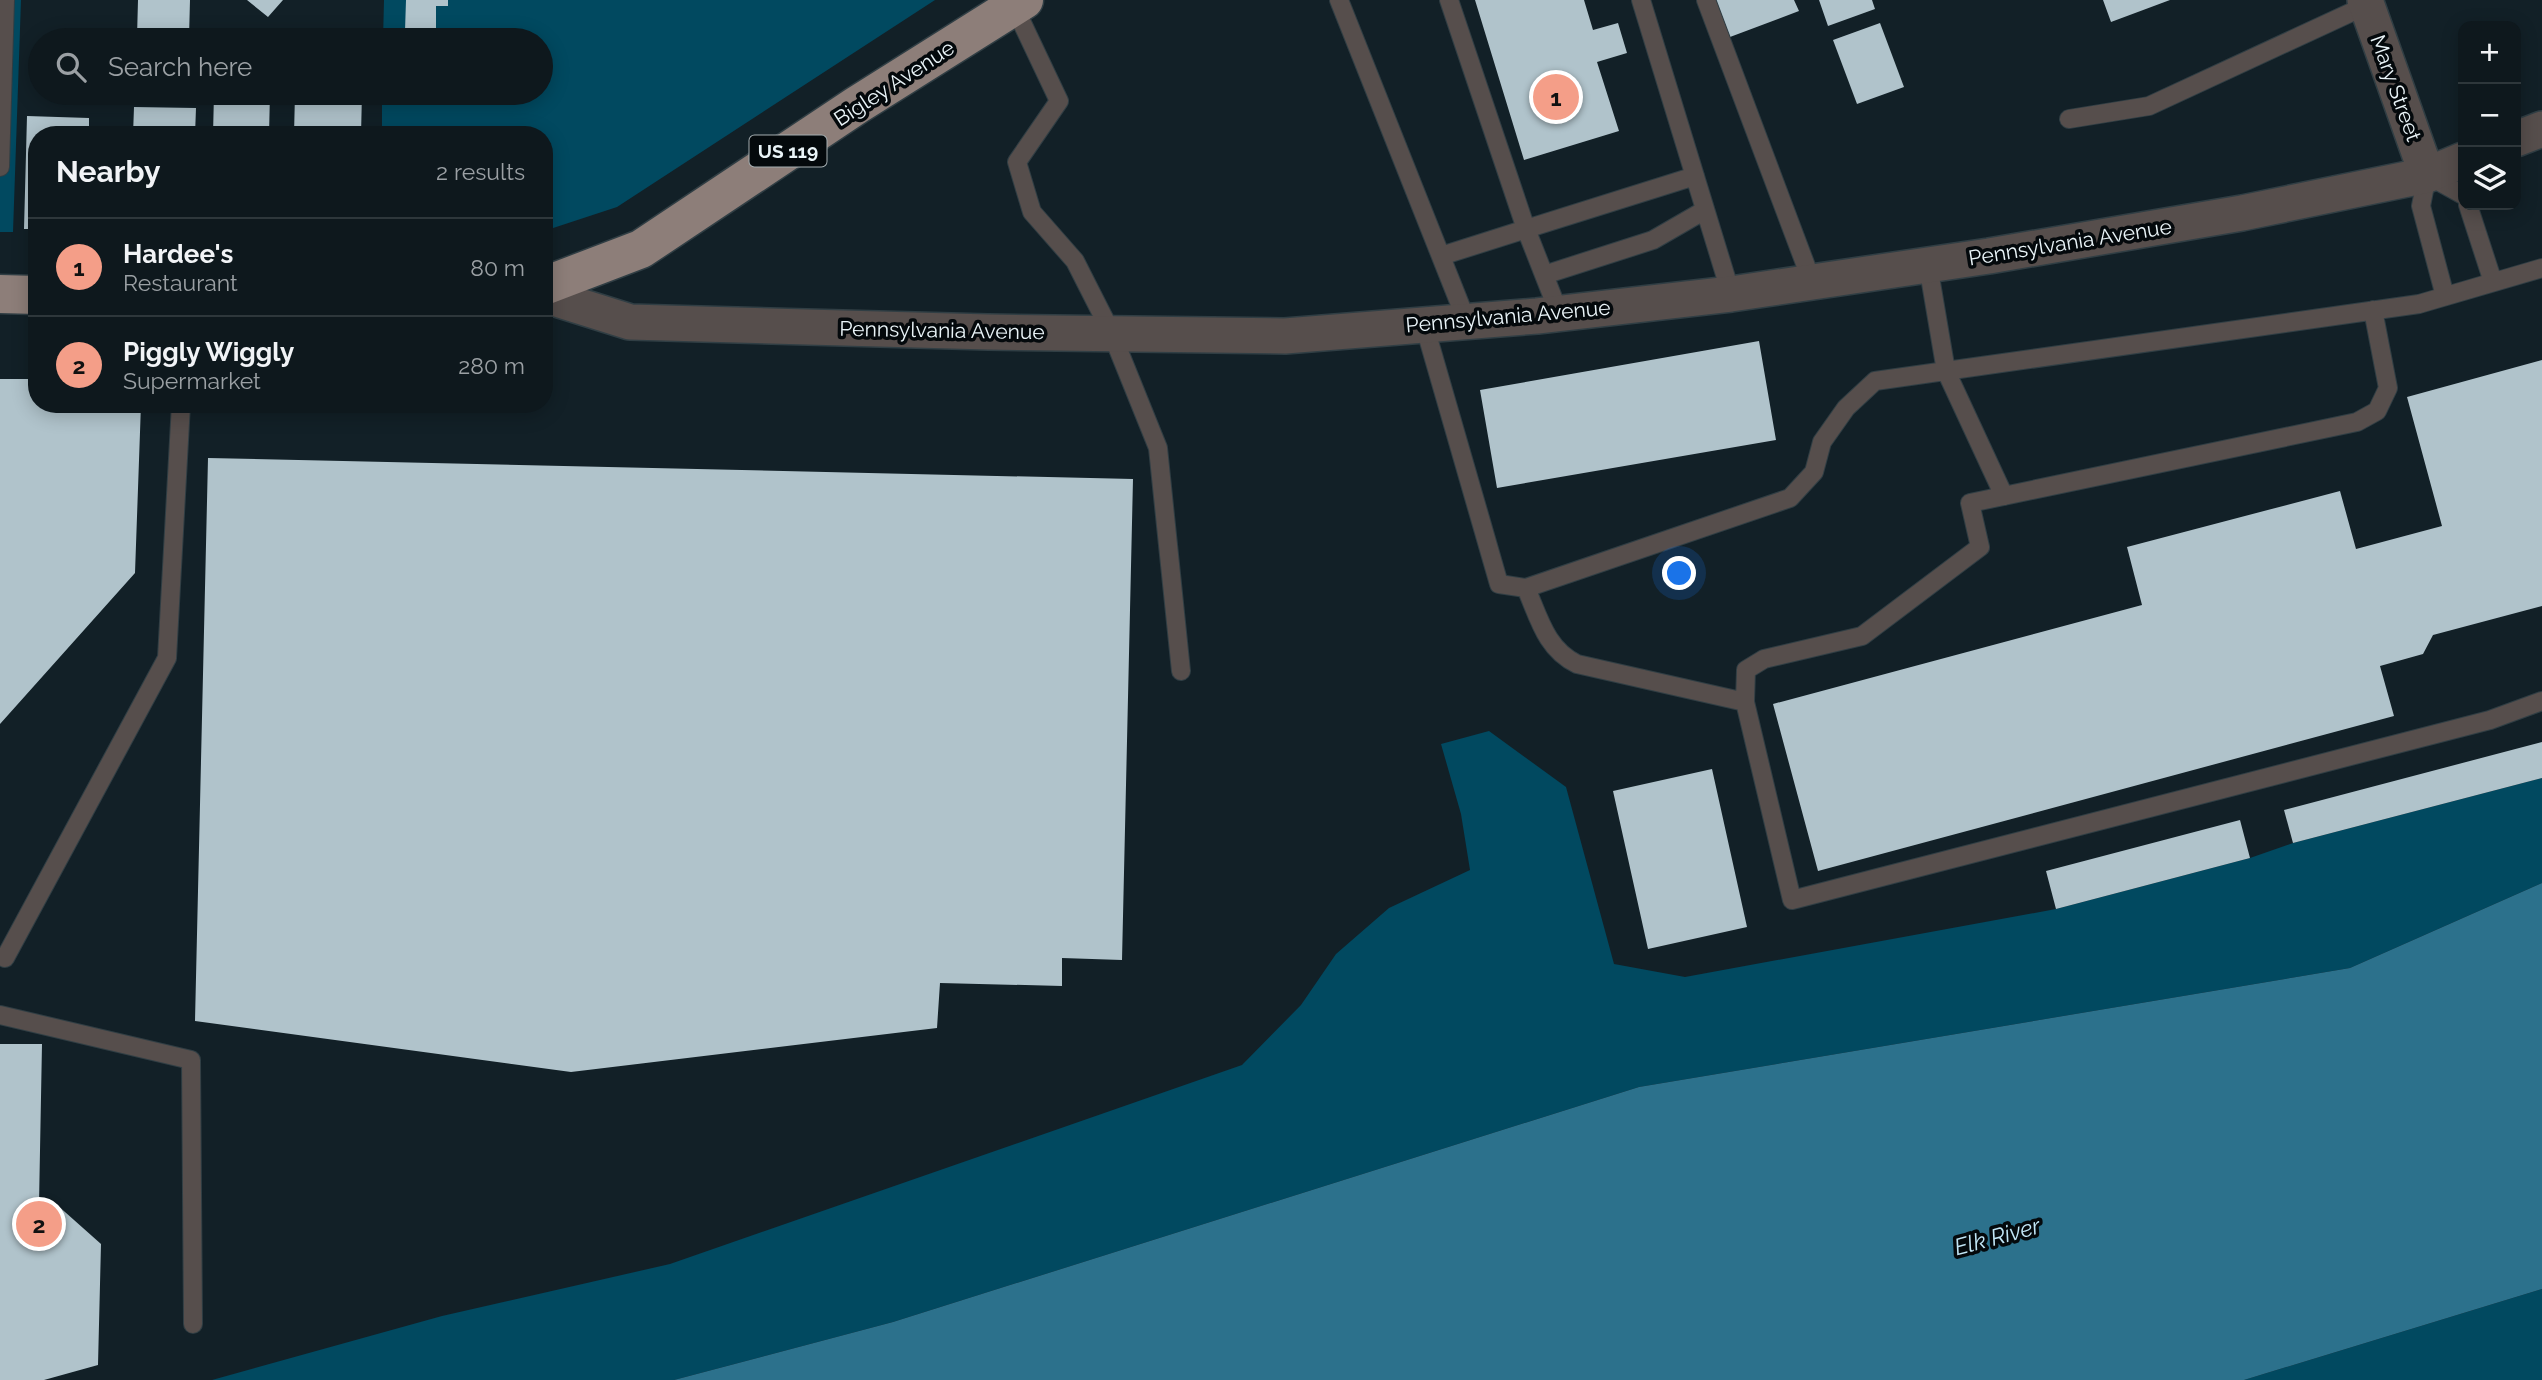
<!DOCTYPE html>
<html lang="en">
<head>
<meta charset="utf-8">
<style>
	:root { --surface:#0e181d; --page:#1c252a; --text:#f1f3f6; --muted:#9ba0a4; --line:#2e373b; --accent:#f49e88 }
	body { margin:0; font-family:Raleway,sans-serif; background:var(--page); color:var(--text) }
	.controls { position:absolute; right:21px; top:21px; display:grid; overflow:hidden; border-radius:14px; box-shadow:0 4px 18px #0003 }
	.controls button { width:63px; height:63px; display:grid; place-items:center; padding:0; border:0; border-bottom:2px solid var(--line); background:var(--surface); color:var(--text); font:35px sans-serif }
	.you { position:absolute; left:1680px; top:574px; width:24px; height:24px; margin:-18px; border:5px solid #fff; border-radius:50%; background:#1a73e8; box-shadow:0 0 0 10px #1a73e833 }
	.badge { display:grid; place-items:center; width:46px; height:46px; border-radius:50%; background:var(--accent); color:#111; font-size:23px; font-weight:700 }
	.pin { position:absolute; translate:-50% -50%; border:4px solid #fff; box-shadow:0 2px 7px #0006 }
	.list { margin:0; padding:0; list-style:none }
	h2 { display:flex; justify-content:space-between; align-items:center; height:91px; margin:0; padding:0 28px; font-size:30px }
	h2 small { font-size:23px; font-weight:400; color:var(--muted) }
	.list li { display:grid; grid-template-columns:46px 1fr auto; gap:21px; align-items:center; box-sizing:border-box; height:98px; padding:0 28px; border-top:2px solid var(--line) }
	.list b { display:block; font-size:26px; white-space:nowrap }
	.list p { margin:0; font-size:23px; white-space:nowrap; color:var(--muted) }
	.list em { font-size:23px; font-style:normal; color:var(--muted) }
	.icon { flex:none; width:38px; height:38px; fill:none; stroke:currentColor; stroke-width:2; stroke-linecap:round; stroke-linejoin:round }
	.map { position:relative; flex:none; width:2542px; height:1380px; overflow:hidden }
	.search { position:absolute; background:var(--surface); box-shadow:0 4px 18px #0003; left:28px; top:28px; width:525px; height:77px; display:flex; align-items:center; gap:18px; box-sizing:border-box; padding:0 24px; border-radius:38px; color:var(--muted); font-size:26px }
	.panel { position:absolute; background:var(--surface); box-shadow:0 4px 18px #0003; left:28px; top:126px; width:525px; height:287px; border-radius:28px }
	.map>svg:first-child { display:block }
</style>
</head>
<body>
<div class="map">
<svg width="2542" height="1380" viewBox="0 0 2542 1380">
	<rect width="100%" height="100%" fill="#122027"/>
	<path fill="#014960" d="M0 0H21L13 232H0Z
		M384 0H935L617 207 544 231V135H382V93H541V40H383Z
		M1489 731 1566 787 1614 964 1685 977 2056 909 2250 858 2293 843 2542 778V883L2350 968 1639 1087 893 1322 674 1380H212L442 1316 670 1264 1242 1065 1301 1005 1336 954 1389 908 1470 870 1461 814 1441 744Z
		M2542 1289V1380H2244Z"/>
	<path fill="#2c718c" d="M2542 883V1289L2244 1380H674L893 1322 1639 1087 2350 968Z"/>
	<path fill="#b0c3cb" d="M138 0H190L189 38 137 37Z
		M247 0H283L268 17Z
		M406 0H448V6H436V32L405 31Z
		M1475 0H1584L1593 30 1618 23 1627 53 1597 62 1619 131 1524 160Z
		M1716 0H1794L1799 11 1730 37Z
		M1819 0H1872L1875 9 1828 26Z
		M2103 0H2170L2111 22Z
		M1880 23 1904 87 1857 104 1833 40Z
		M214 93H270L269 135H213Z
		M295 93H362L361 135H294Z
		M134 107 196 108 195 135H133Z
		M27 116 89 118V135H37V229H24Z
		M1759 341 1776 440 1497 488 1480 390Z
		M2542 360V606L2433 635 2423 654 2380 666 2394 716 1818 871 1773 704 2142 605 2127 547 2340 491 2356 549 2442 526 2407 397Z
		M0 379H37V404H141L135 573 0 724Z
		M208 458 1133 479 1122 960 1062 958V986L940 983 937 1028 571 1072 195 1021Z
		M2542 742V778L2293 843 2284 810Z
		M1712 769 1747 927 1648 949 1613 791Z
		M2240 820 2250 858 2056 909 2046 871Z
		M0 1044H42L39 1204H56L101 1244 98 1365 44 1380H0Z"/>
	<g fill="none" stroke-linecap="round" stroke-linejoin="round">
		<g stroke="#303e44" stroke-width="20">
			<path id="service" d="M1339 0 1467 322
				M1449 0 1526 229 1695 176
				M1641 0 1731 294
				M1706 0 1812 282
				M1014 6 1059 101 1017 162 1032 212 1075 261 1112 334 1158 448 1181 671
				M2069 119 2149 106 2367 5
				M0 167 5 0
				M2468 205 2493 282
				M1441 256 1526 229 1559 313
				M1928 265 1946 371 2004 496
				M1544 275 1653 240 1705 210
				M2445 296 2421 206 2427 175 2463 195
				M2373 310 2388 388 2377 411 2357 422 1970 503 1980 547 1862 636 1764 659 1746 670 1745 702 1792 900 2490 720 2542 701
				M1424 324 1499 584 1526 588 1790 498 1814 472 1822 442 1846 408 1875 381 2419 304 2542 268
				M1526 588C1539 618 1546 649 1577 664L1745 702
				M5 958 167 658 181 404
				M0 1015 191 1060 193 1324"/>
		</g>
		<g stroke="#303e44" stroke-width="38">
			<path id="minor" d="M2365 0 2427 175
				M2516 139 2542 129
				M544 295 630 322 988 332 1285 336 1537 316 1731 294 1989 256 2242 213 2427 175 2463 160"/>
		</g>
		<g stroke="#303e44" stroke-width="41">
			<path id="primary" d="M544 286 641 249 857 105 1024 0
				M0 294 37 295"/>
		</g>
		<use href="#service" stroke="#564e4c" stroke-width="18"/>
		<use href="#minor" stroke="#564e4c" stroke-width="35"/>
		<use href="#primary" stroke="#8d7e79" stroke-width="38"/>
	</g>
	<g text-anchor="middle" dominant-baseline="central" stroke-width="7" stroke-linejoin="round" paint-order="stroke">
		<rect fill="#04090c" stroke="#a5aeb1" stroke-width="2" x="749.5" y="135.5" width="77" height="31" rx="5"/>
		<g font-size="19" font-weight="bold" fill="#eaf4f8">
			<text x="788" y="151">US 119</text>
		</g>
		<g font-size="21" fill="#eaf4f8" stroke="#04090c">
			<text transform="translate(894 83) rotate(-33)">Bigley Avenue</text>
			<text transform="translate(2396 88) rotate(70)">Mary Street</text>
			<text transform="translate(2070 242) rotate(-9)">Pennsylvania Avenue</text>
			<text transform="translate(1508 316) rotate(-5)">Pennsylvania Avenue</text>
			<text transform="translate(942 330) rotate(1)">Pennsylvania Avenue</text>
		</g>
		<g font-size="23" font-style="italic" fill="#c2e7f7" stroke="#04090c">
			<text transform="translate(1997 1236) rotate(-15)">Elk River</text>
		</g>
	</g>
</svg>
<div class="controls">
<button>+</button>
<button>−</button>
<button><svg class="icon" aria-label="layers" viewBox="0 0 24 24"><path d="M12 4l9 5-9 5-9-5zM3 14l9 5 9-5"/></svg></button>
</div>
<div class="you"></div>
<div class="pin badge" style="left:1556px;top:97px">1</div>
<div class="pin badge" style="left:39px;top:1224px">2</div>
<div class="search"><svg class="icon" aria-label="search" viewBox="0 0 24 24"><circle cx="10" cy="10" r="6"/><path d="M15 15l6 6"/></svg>Search here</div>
<section class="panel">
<h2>Nearby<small>2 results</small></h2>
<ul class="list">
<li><span class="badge">1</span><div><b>Hardee's</b><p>Restaurant</p></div><em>80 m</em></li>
<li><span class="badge">2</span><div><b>Piggly Wiggly</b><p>Supermarket</p></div><em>280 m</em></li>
</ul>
</section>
</div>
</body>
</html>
